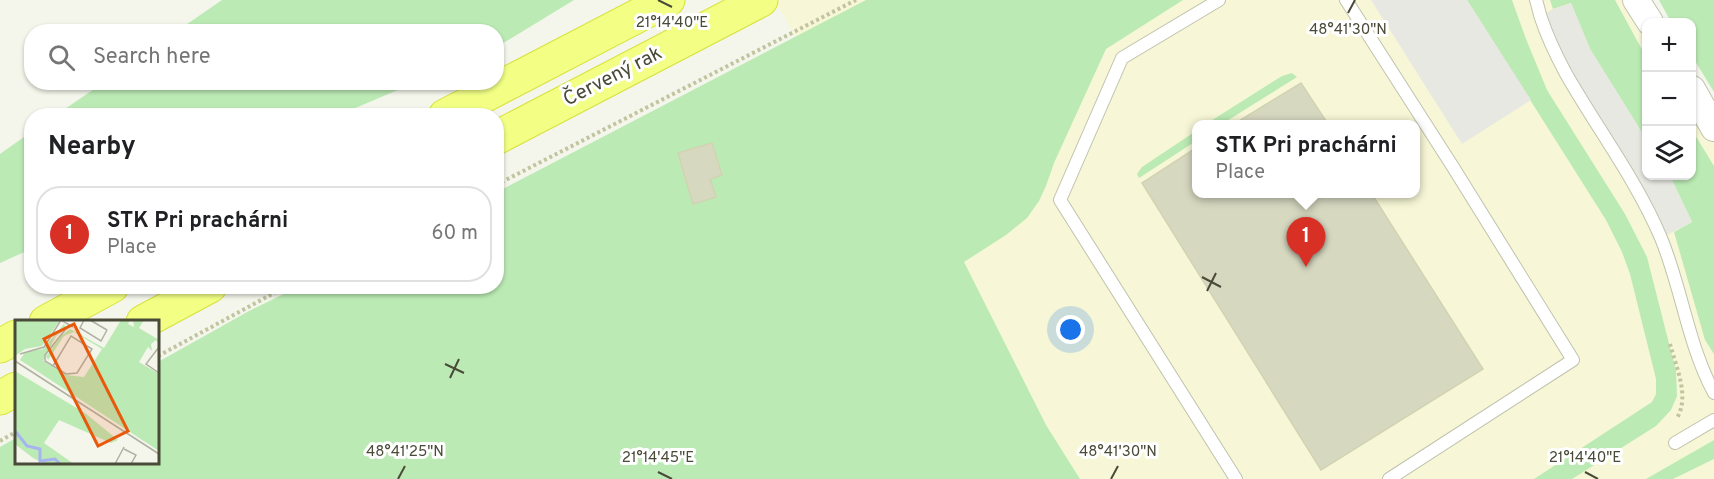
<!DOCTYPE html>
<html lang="en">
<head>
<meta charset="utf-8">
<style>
	:root { --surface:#fff; --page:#f6f6f6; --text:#202124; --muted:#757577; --line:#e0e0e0; --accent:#d93025 }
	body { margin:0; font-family:Overpass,sans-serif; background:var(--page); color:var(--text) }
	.controls { position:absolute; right:18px; top:18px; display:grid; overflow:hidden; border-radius:12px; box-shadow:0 2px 4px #0004 }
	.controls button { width:54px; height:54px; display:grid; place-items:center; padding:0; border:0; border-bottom:2px solid var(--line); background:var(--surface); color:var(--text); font:30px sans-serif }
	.you { position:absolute; left:1071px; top:330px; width:21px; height:21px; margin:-15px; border:4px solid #fff; border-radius:50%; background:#1a73e8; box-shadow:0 0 0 9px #1a73e833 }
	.badge { display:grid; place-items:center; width:39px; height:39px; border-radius:50%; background:var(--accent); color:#fff; font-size:20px; font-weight:700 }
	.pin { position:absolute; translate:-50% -50px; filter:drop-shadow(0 2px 3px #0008) }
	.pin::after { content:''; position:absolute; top:32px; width:21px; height:18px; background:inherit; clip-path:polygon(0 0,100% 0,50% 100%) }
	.popup { position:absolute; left:1192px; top:120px; width:228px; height:78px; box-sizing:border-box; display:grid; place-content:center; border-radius:12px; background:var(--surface); filter:drop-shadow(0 2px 4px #0005); font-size:20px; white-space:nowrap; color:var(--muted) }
	.popup b { font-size:22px; color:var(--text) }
	.popup::after { content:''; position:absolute; left:50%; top:100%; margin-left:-12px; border:12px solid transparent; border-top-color:var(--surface) }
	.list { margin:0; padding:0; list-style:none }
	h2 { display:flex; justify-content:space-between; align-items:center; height:78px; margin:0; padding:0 24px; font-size:26px }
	h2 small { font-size:20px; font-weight:400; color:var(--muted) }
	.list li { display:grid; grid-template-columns:39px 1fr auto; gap:18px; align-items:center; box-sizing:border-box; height:96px; margin:0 12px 12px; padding:0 12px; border:2px solid var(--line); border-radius:24px }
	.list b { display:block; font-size:22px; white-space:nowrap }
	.list p { margin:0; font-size:20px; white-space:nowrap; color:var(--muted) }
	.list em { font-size:20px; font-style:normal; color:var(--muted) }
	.icon { flex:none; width:33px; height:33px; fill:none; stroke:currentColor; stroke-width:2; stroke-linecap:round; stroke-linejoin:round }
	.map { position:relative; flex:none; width:1714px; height:479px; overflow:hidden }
	.search { position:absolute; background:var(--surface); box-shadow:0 2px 4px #0004; left:24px; top:24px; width:480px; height:66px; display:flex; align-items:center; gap:15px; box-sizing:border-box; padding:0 21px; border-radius:24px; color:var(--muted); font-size:22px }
	.panel { position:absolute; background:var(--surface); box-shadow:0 2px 4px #0004; left:24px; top:108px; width:480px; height:186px; border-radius:24px }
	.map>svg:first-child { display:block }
</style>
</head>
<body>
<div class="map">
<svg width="1714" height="479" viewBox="0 0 1714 479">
	<rect width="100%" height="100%" fill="#f4f6eb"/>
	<path fill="#f7f7d7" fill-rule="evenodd" d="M774 0H1636L1646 22V176H1692V89L1714 128V479H1056ZM1196 124H1416V194H1196Z"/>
	<path fill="#bbeab4" d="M222 0H574L497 47 496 32 177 31Z
		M866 0H1183L1106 49 1054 163 1046 186 1039 201 1027 218 1006 235 964 262 1046 425 1080 479H0V447L16 438V462H158V362L249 311 298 287 496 286 497 192Z
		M1467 0H1512L1526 39 1547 90 1625 214 1647 257 1676 371 1677 396 1671 410 1656 426 1572 479H1534L1652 402 1656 394V379L1630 274 1622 252 1606 220Z
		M1550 0H1615L1646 57V139L1590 49 1571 3 1553 9Z
		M1659 0H1714V92L1692 56V22H1671Z
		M1292 73 1297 77 1222 124H1206L1282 76Z
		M103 83V82L414 83 339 115H56Z
		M1692 130 1714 166V354L1705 340 1674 232 1692 222 1670 176H1692Z
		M1196 131V141L1139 178 1137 174 1142 167Z
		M31 132V249L0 263V154Z
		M1714 440V459L1673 479H1646Z"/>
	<path fill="#e7e8e2" d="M1371 0H1467L1531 100 1462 144Z
		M1571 3 1590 49 1646 139V176H1670L1692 222 1661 238 1540 17 1553 9Z"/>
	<path fill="#d7d8c0" stroke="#d2d3b3" stroke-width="1.5" d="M1301 83 1328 124H1234Z
		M712 143 722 175 710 179 716 197 693 204 678 153Z
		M1196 148V194H1376L1375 199 1483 369 1321 470 1142 183Z"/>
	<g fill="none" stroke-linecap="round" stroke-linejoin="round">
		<g stroke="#c0c2ad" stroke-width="14">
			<path id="service" d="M1219 0 1122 58 1060 200 1236 479
				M1346 0 1453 167 1573 360 1389 479
				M1536 0C1538 6 1539 12 1541 18 1547 36 1556 55 1565 72 1596 127 1636 179 1661 238 1682 289 1688 345 1714 393
				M1675 443 1714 420"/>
		</g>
		<g stroke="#c0c2ad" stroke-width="28">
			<path id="minor" d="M1636 0 1650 22
				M1692 89 1714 128"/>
		</g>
		<g stroke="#d8e13a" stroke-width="35">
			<path id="trunk" d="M445 116 668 0
				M496 138 761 0
				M46 322 112 286
				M143 322 210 286
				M0 346 16 337
				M0 398 16 389"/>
		</g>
		<path stroke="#c1c49e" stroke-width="4" stroke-dasharray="3 3" stroke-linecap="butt" d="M496 185 856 0
			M1670 344C1676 367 1690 396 1677 418
			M158 356 287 286
			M0 441 16 432"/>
		<use href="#service" stroke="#fff" stroke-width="12"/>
		<use href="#minor" stroke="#fff" stroke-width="26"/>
		<use href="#trunk" stroke="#f2ff84" stroke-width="33"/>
	</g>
	<path fill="none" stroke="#4a4a38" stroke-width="2" d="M658 0 672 7M1348 13 1355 0M1202 277 1221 287M1207 291 1216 273M445 364 464 373M450 378 459 359M658 472 672 479M1585 472 1598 479M398 479 405 466M1111 479 1118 466"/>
	<g text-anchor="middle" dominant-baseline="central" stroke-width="6" stroke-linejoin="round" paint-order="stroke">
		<g font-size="20" fill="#4a4a38" stroke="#fff">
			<text transform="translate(613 77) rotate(-27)">Červený rak</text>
		</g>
	</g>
	<g transform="translate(15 320)">
		<rect width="144" height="144" fill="#f4f6eb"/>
		<path d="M0 0H45L27 26 10 29 0 36ZM106 0H115L113 4 119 7 118 0H129L124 8 144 20V24L141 20 136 24 137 31 133 27 124 42 144 54V131L5 40 10 32 28 29 49 4 51 8 41 16 28 41 51 55 69 57 87 29 59 12 49 16 33 40 31 36 47 15 55 9 89 28ZM0 51 70 93 103 120 96 123 44 100 29 123 59 144H30L18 138 0 124Z" fill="#bbeab4"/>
		<path fill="none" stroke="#a8b4f2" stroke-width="3" d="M0 111 12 126 25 129V141L40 139 45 144"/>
		<path fill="none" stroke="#b0b1a3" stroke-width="1.5" d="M69 0 65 8 86 21 92 10M75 0 92 10M144 27 131 44 144 53M5 34 29 27 46 0 58 7M0 41 144 134M38 46 56 16 77 29 62 53 51 54 30 41V35L54 5M109 129 121 135 116 144M100 144 109 127"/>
		<path fill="#e8590c" fill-opacity="0.15" stroke="#e8590c" stroke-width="3" d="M59 4 113 111 83 126 29 19Z"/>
		<rect width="144" height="144" fill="none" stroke="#4a4a38" stroke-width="3"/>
	</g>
	<g font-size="15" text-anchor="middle" fill="#4a4a38" stroke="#fff" stroke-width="6" stroke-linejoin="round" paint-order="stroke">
		<text x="672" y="27">21°14'40"E</text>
		<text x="1348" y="34">48°41'30"N</text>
		<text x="405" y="456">48°41'25"N</text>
		<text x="1118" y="456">48°41'30"N</text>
		<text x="658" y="462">21°14'45"E</text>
		<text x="1585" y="462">21°14'40"E</text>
	</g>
</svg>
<div class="controls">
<button>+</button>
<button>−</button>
<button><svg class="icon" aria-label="layers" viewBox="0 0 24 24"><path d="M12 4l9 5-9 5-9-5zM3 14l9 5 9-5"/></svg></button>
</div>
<div class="you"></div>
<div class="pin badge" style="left:1306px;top:267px">1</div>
<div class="popup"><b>STK Pri prachárni</b>Place</div>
<div class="search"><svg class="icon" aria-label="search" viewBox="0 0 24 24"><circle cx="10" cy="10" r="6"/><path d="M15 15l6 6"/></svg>Search here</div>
<section class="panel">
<h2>Nearby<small></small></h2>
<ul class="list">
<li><span class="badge">1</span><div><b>STK Pri prachárni</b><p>Place</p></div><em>60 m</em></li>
</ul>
</section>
</div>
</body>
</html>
